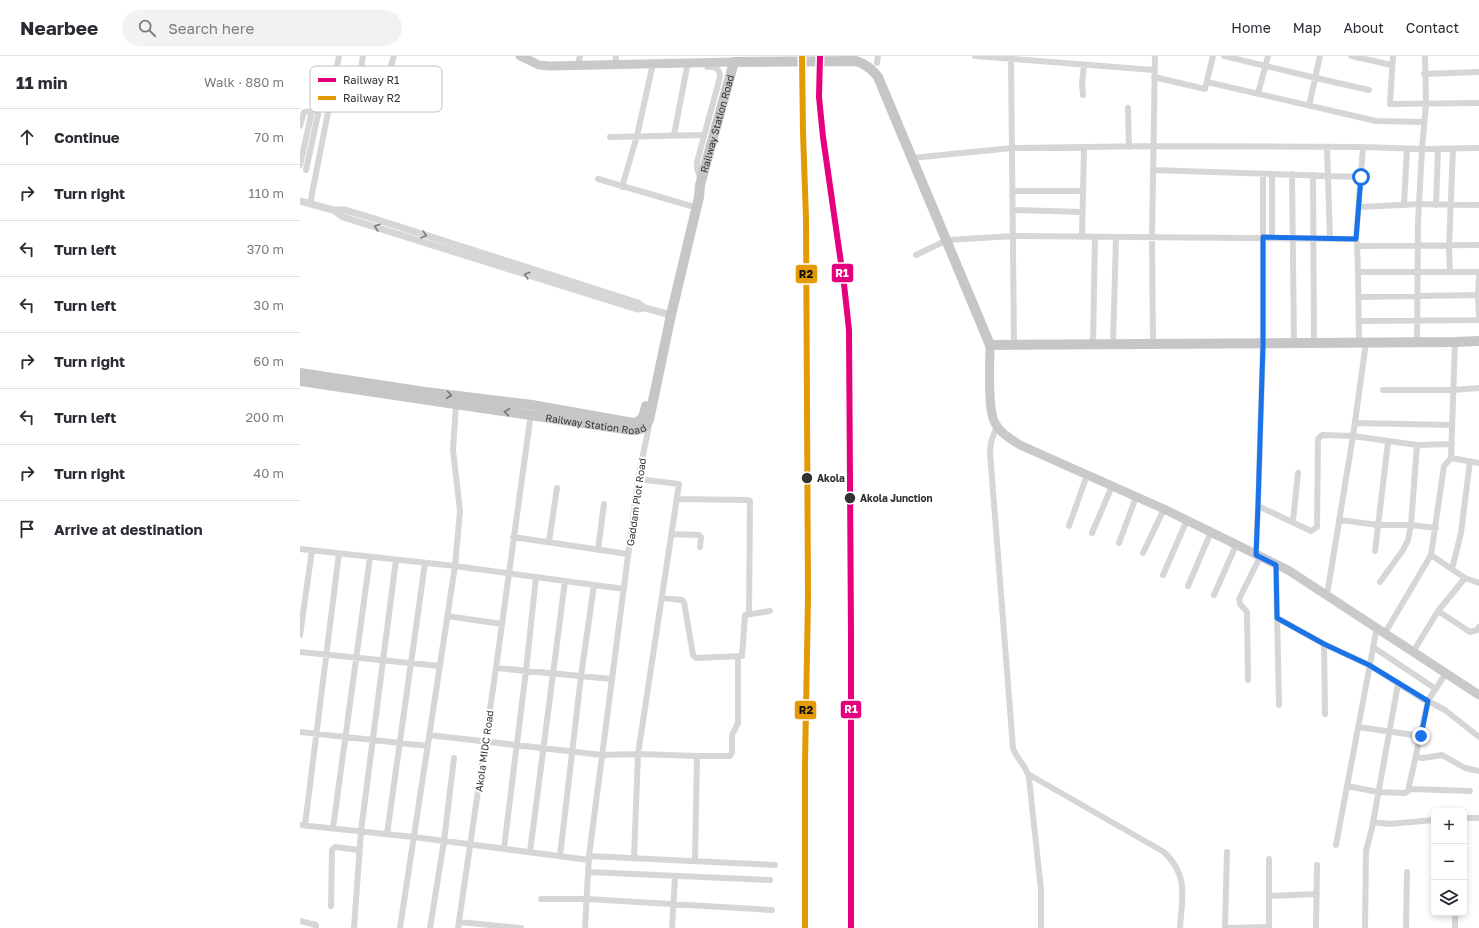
<!DOCTYPE html>
<html lang="en">
<head>
<meta charset="utf-8">
<style>
	:root { --surface:#fff; --page:#f2f2f3; --text:#2b2b33; --muted:#7c7c81; --line:#e1e1e2 }
	body { margin:0; font-family:"Golos Text",sans-serif; background:var(--page); color:var(--text) }
	.controls { position:absolute; right:12px; bottom:12px; display:grid; overflow:hidden; border-radius:6px; box-shadow:0 2px 6px #0003 }
	.controls button { width:36px; height:36px; display:grid; place-items:center; padding:0; border:0; border-bottom:1px solid var(--line); background:var(--surface); color:var(--text); font:20px sans-serif }
	.stop { position:absolute; width:12px; height:12px; margin:-9px; border:3px solid #1a73e8; border-radius:50%; background:#fff }
	.stop.end { background:#1a73e8; border-color:#fff; box-shadow:0 1px 4px #0008 }
	.list { margin:0; padding:0; list-style:none }
	h2 { display:flex; justify-content:space-between; align-items:center; height:52px; margin:0; padding:0 16px; font-size:17px }
	h2 small { font-size:13px; font-weight:400; color:var(--muted) }
	.list li { display:grid; grid-template-columns:26px 1fr auto; gap:12px; align-items:center; box-sizing:border-box; height:56px; padding:0 16px; border-top:1px solid var(--line) }
	.list b { display:block; font-size:15px; white-space:nowrap }
	.list em { font-size:13px; font-style:normal; color:var(--muted) }
	.icon { flex:none; width:22px; height:22px; fill:none; stroke:currentColor; stroke-width:2; stroke-linecap:round; stroke-linejoin:round }
	.map { position:relative; flex:none; width:1179px; height:872px; overflow:hidden }
	header { display:flex; align-items:center; gap:24px; box-sizing:border-box; height:56px; padding:0 20px; background:var(--surface); border-bottom:1px solid var(--line) }
	header strong { font-size:19px }
	nav { display:flex; gap:22px; margin-inline-start:auto; font-size:14px }
	.search { width:280px; height:36px; background:var(--page); display:flex; align-items:center; gap:10px; box-sizing:border-box; padding:0 14px; border-radius:22px; color:var(--muted); font-size:15px }
	main { display:flex }
	aside { flex:1; background:var(--surface) }
	.map>svg:first-child { display:block }
</style>
</head>
<body>
<header>
<strong>Nearbee</strong>
<div class="search"><svg class="icon" aria-label="search" viewBox="0 0 24 24"><circle cx="10" cy="10" r="6"/><path d="M15 15l6 6"/></svg>Search here</div>
<nav><a>Home</a><a>Map</a><a>About</a><a>Contact</a></nav>
</header>
<main>
<aside>
<h2>11 min<small>Walk · 880 m</small></h2>
<ul class="list">
<li><svg class="icon" aria-label="ahead" viewBox="0 0 24 24"><path d="M12 20V5M6 11l6-6 6 6"/></svg><div><b>Continue</b></div><em>70 m</em></li>
<li><svg class="icon" aria-label="right" viewBox="0 0 24 24"><path d="M7 20v-9h11M14 6l5 5-5 5"/></svg><div><b>Turn right</b></div><em>110 m</em></li>
<li><svg class="icon" aria-label="left" viewBox="0 0 24 24"><path d="M17 20v-9H6M10 6l-5 5 5 5"/></svg><div><b>Turn left</b></div><em>370 m</em></li>
<li><svg class="icon" aria-label="left" viewBox="0 0 24 24"><path d="M17 20v-9H6M10 6l-5 5 5 5"/></svg><div><b>Turn left</b></div><em>30 m</em></li>
<li><svg class="icon" aria-label="right" viewBox="0 0 24 24"><path d="M7 20v-9h11M14 6l5 5-5 5"/></svg><div><b>Turn right</b></div><em>60 m</em></li>
<li><svg class="icon" aria-label="left" viewBox="0 0 24 24"><path d="M17 20v-9H6M10 6l-5 5 5 5"/></svg><div><b>Turn left</b></div><em>200 m</em></li>
<li><svg class="icon" aria-label="right" viewBox="0 0 24 24"><path d="M7 20v-9h11M14 6l5 5-5 5"/></svg><div><b>Turn right</b></div><em>40 m</em></li>
<li><svg class="icon" aria-label="arrive" viewBox="0 0 24 24"><path d="M6 21V4h12l-3 4 3 4H6"/></svg><div><b>Arrive at destination</b></div></li>
</ul>
</aside>
<div class="map">
<svg width="1179" height="872" viewBox="0 0 1179 872">
	<rect width="100%" height="100%" fill="#fff"/>
	<g fill="none" stroke-linecap="round" stroke-linejoin="round">
		<path stroke="#d6d6d6" stroke-width="6" d="M316 0 315 8 317 10
			M675 0 854 14
			M924 0 1016 22 1069 34
			M1051 0 1092 9
			M1093 0 1090 48 1179 47
			M711 3 714 289
			M577 7 578 0
			M278 9 280 0
			M1124 18 1179 16
			M60 19 63 0
			M854 21 905 33 913 0
			M907 26 1076 65 1124 66
			M32 33 92 44
			M59 38 64 25 82 29 85 27 94 0
			M958 38 968 0
			M783 39 782 28 784 9
			M1009 50 1020 0
			M828 52 829 91
			M0 70 4 56 15 55
			M374 79 387 11
			M310 81 404 79
			M1027 92 1030 183
			M612 102 712 92 854 90 1063 91 1122 93 1179 92
			M0 109 12 55
			M6 114 19 54
			M854 114 1061 121
			M972 118V181
			M992 118 994 287
			M1013 119 1014 287
			M298 123 391 150
			M401 125 397 112V106L420 21C420 13 415 10 407 11
			M322 131 337 80 352 12
			M713 135H783
			M10 148 39 0
			M1104 149 1107 93
			M1136 149 1138 93
			M1059 151 1120 148 1179 149
			M713 154 782 156
			M782 181 784 92
			M1057 187 1058 216 1059 287
			M1057 190 1179 189
			M616 199 647 184 714 180 1056 183 1063 91
			M1150 215 1149 191 1153 93
			M1058 216H1179
			M1179 219 1178 239 1179 261
			M1059 241 1179 239
			M1059 265 1179 264
			M1117 287 1118 166 1122 93 1126 48 1125 0
			M793 288 795 181
			M813 288 816 181
			M853 288 852 182 855 0
			M1083 334H1153L1179 332
			M1055 367 1152 369
			M697 370 691 386 690 396 713 692C716 703 727 710 729 722L741 834V872
			M1151 402 1179 407
			M377 443 448 444 450 445 449 558
			M958 450 1011 475 1017 471 1018 383 1022 379 1053 380 1117 389 1152 388
			M1040 464 1078 469H1111L1136 472
			M993 465 998 417
			M769 470 787 419
			M792 477 812 430
			M372 478 399 479 401 481 400 491
			M213 481 328 498
			M249 486 257 432
			M819 487 836 441
			M0 493 155 510 324 533
			M298 494 304 448
			M1075 495 1088 386
			M843 497 864 453
			M956 499 958 450 963 288V118
			M976 509 979 649
			M1152 513 1161 477 1170 405
			M863 519 887 464
			M1165 522 1179 527
			M1080 526 1103 494 1108 484 1111 469 1117 389
			M888 530 911 476
			M914 539 936 489
			M1027 539 1053 380 1066 287
			M362 542 382 544 384 546 393 599 396 602 442 600 445 559 470 555
			M1138 555 1170 576 1177 574 1179 571
			M147 560 202 568
			M977 562 1024 588 1069 609 1124 644 1129 643 1146 617
			M1085 577 1131 499 1144 410 1151 402 1155 286
			M0 579 12 494
			M1024 588 1025 658
			M1073 591 1136 633
			M0 596 140 610
			M1113 596 1138 555 1165 522 1131 499
			M196 612 312 623
			M948 624 947 556 940 548 939 543 960 501
			M1126 644 1145 654 1179 681
			M1058 671 1121 680
			M0 676 128 690
			M129 679 302 699 338 698 379 428 338 423
			M1116 701 1123 702 1142 699 1165 712 1179 715
			M728 718 864 796C889 820 882 840 880 872
			M1047 730 1078 736 1105 737 1108 735 1128 645
			M1110 733 1170 735
			M1164 762H1179
			M1073 766 1089 768 1134 764
			M0 769 114 781 289 804
			M5 769 39 497
			M33 772 70 501
			M87 778 125 507
			M1036 789 1077 571
			M204 792 226 615 236 521
			M230 796 265 525
			M260 800 281 620 294 529
			M289 800 475 809
			M334 802 338 698 397 700H430L432 696V679L438 667V600
			M395 805 397 700
			M288 816 470 824
			M969 840 1017 838
			M241 843H287L472 854
			M31 850 32 794 35 791 59 794
			M1155 857V872
			M0 865 16 869V872
			M159 866 221 872
			M54 872 61 775 96 504
			M100 872 155 510 160 455 153 394 156 348
			M130 872 144 785 154 702
			M158 872 196 612 231 357
			M285 872 289 800 338 423 349 370 346 369
			M372 872 375 821
			M925 872 927 796
			M926 872 969 871
			M969 872V803
			M1016 872 1017 809
			M1065 872 1066 795 1072 772 1098 628
			M1106 872 1107 816"/>
		<path stroke="#d6d6d6" stroke-width="7" d="M0 145 33 154H45L75 163 338 247 345 252 371 259
			M33 154 43 161 337 253 345 252"/>
		<path stroke="#c9c9c9" stroke-width="9" d="M220 0 239 9 250 10 434 6
			M690 289C690 307 687 353 695 367 700 377 711 383 720 389L864 453 988 514 1179 639"/>
		<g stroke="#c6c6c6" stroke-width="10">
			<path d="M0 317 125 336 232 349 333 367C343 366 344 358 346 350"/>
			<path id="s1" d="M0 325 331 374C340 374 345 373 349 364L371 259 399 141 400 129 434 6 556 5C566 8 572 13 578 21L690 289 1155 286 1179 285"/>
		</g>
		<g stroke="#fff" stroke-width="9">
			<path id="rail-1" d="M520 0 519 41 523 81 544 228 549 274 551 578V872"/>
		</g>
		<g stroke="#fff" stroke-width="9">
			<path id="rail-2" d="M502 0 503 76 506 163 508 541 505 708V872"/>
		</g>
		<use href="#rail-1" stroke="#e5007d" stroke-width="6"/>
		<use href="#rail-2" stroke="#e39a05" stroke-width="6"/>
	</g>
	<defs><path id="oneway-chevron" d="M-2-3.5L2.5 0L-2 3.5" fill="none" stroke-width="1.6" stroke-linecap="round" stroke-linejoin="round"/></defs>
	<g stroke="#7c7c7c">
		<use href="#oneway-chevron" transform="translate(77 171) rotate(-163)"/>
		<use href="#oneway-chevron" transform="translate(124 179) rotate(18)"/>
		<use href="#oneway-chevron" transform="translate(227 219) rotate(-163)"/>
	</g>
	<g stroke="#757575">
		<use href="#oneway-chevron" transform="translate(149 339) rotate(7)"/>
		<use href="#oneway-chevron" transform="translate(207 356) rotate(-172)"/>
	</g>
	<g fill="none" stroke-linecap="round" stroke-linejoin="round">
		<path stroke="#1a73e8" stroke-width="5" d="M1061 121 1056 183 963 181V288L958 450 956 499 976 509 977 562 1024 588 1069 609 1128 645 1121 680"/>
	</g>
	<g fill="#323232" stroke="#fff" stroke-width="1.5">
		<circle cx="507" cy="422" r="6"/>
		<circle cx="550" cy="442" r="6"/>
	</g>
	<g text-anchor="middle" dominant-baseline="central" stroke-width="4" stroke-linejoin="round" paint-order="stroke">
		<g font-size="10" fill="#323232" stroke="#fff">
			<text stroke="none"><textPath href="#s1" startOffset="661">Railway Station Road</textPath></text>
			<text stroke="none"><textPath href="#s1" startOffset="299">Railway Station Road</textPath></text>
			<text transform="translate(336 446) rotate(-82)">Gaddam Plot Road</text>
			<text transform="translate(184 695) rotate(-82)">Akola MIDC Road</text>
		</g>
		<g font-size="10" font-weight="bold" fill="#323232" stroke="#fff" text-anchor="start">
			<text x="517" y="422">Akola</text>
			<text x="560" y="442">Akola Junction</text>
		</g>
	</g>
	<rect x="10" y="10" width="132" height="46" rx="6" fill="#fff" stroke="#c2c2c2" stroke-width="1"/>
	<rect x="18" y="22" width="18" height="4" fill="#e5007d"/>
	<rect x="18" y="40" width="18" height="4" fill="#e39a05"/>
	<g font-size="11" fill="#323232">
		<text x="43" y="28">Railway R1</text>
		<text x="43" y="46">Railway R2</text>
	</g>
	<g stroke="#fff" stroke-width="1.5">
		<rect x="531" y="207" width="23" height="20" rx="4" fill="#e5007d"/>
		<rect x="495" y="208" width="23" height="20" rx="4" fill="#e39a05"/>
		<rect x="540" y="644" width="22" height="19" rx="4" fill="#e5007d"/>
		<rect x="494" y="644" width="23" height="20" rx="4" fill="#e39a05"/>
	</g>
	<g font-size="11" text-anchor="middle" font-weight="bold" fill="#fff">
		<text x="542" y="221">R1</text>
		<text x="551" y="657">R1</text>
	</g>
	<g font-size="11" text-anchor="middle" font-weight="bold" fill="#111">
		<text x="506" y="222">R2</text>
		<text x="506" y="658">R2</text>
	</g>
</svg>
<div class="controls">
<button>+</button>
<button>−</button>
<button><svg class="icon" aria-label="layers" viewBox="0 0 24 24"><path d="M12 4l9 5-9 5-9-5zM3 14l9 5 9-5"/></svg></button>
</div>
<div class="stop" style="left:1061px;top:121px"></div>
<div class="stop end" style="left:1121px;top:680px"></div>
</div>
</main>
</body>
</html>
